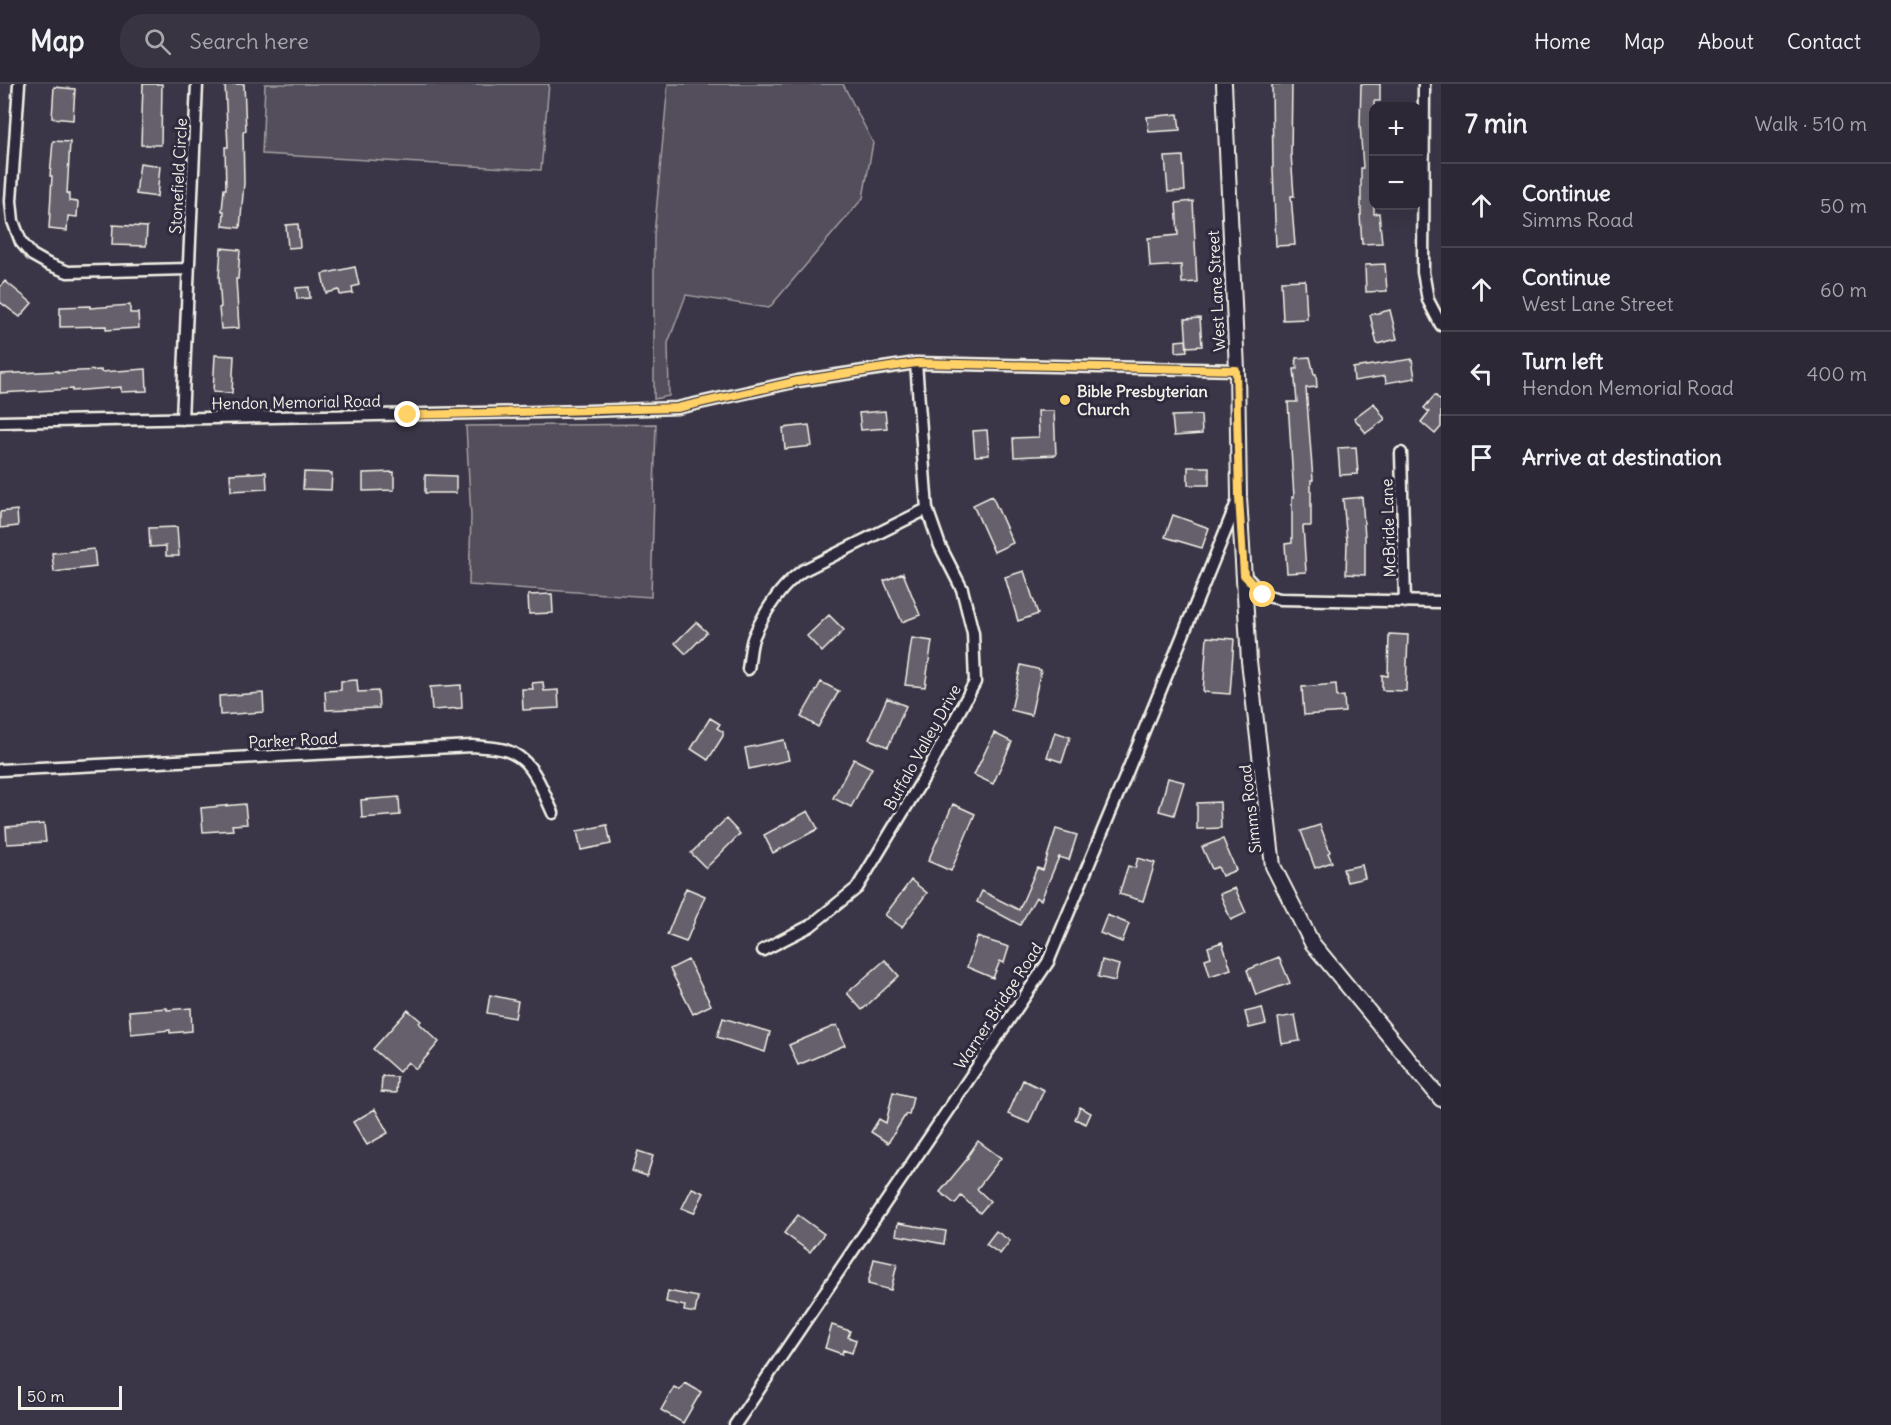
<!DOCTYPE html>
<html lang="en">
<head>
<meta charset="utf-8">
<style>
	:root { --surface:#2c2835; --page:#383441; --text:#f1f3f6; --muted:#a6a6ad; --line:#484450 }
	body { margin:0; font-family:Delius,sans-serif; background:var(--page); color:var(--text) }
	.controls { position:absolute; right:18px; top:18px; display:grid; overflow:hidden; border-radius:12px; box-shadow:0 6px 24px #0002 }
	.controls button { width:54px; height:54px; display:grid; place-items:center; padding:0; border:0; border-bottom:2px solid var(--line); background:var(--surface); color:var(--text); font:30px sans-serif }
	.scale { position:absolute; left:18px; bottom:15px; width:104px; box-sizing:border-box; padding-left:6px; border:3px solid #f4f1e8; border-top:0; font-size:16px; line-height:21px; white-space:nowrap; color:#f4f1e8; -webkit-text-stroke:4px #2f2a3d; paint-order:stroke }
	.stop { position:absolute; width:18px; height:18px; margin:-14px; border:4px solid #ffd166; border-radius:50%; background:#fff }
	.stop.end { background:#ffd166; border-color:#fff; box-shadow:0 2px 6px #0008 }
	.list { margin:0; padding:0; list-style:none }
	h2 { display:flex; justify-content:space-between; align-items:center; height:78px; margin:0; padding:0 24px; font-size:26px }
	h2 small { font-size:20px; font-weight:400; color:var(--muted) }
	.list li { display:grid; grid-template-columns:39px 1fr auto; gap:18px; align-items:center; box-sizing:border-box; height:84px; padding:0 24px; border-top:2px solid var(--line) }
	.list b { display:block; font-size:22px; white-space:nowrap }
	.list p { margin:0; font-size:20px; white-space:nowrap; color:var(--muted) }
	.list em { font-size:20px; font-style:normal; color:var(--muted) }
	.icon { flex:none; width:33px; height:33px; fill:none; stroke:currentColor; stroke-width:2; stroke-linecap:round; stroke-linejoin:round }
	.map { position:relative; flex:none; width:1441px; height:1341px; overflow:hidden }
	header { display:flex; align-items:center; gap:36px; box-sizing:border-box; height:84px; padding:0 30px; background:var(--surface); border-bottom:2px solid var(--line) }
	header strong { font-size:28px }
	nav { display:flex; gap:33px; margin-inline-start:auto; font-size:21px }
	.search { width:420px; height:54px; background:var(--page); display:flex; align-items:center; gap:15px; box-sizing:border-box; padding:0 21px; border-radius:24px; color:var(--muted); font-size:22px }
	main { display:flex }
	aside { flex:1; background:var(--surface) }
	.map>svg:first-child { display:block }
</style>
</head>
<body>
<header>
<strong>Map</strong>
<div class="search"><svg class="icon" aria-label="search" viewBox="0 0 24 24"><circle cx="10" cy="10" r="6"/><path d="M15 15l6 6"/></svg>Search here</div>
<nav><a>Home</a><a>Map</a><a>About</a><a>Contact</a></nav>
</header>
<main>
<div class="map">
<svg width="1441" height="1341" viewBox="0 0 1441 1341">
	<rect width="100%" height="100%" fill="#3b3647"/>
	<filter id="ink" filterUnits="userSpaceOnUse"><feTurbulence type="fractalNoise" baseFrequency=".0167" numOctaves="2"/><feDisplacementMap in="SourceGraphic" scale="12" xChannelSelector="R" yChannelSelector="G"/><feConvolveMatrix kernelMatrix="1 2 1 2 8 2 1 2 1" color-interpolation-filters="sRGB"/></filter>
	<g filter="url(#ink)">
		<path fill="#534e5c" stroke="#a4a0a2" stroke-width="1.5" d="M265 0H549L541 86 262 70Z
			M668 0H843L873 59 863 114 769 224 686 211 668 259 669 312 654 315V151Z
			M656 340 651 513 469 501 471 432 466 342Z"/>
		<path fill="#65616c" stroke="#f4f1e8" stroke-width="1.5" d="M143 0H162L161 61H141Z
			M225 0H244L246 47 243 48 244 99 240 144 223 142 224 127H222L224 105H226L225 63H228Z
			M1272 0H1292L1291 70 1294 112H1291L1295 161 1276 162 1273 85Z
			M1361 0H1380V17H1374V130L1379 129 1382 159 1362 160 1360 131H1361V84H1363L1360 40Z
			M54 3 75 5 73 36 52 34Z
			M1178 30 1180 46 1149 48 1147 33Z
			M53 57 70 58 67 109H69V117L78 118 77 133 68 132 67 147 49 145 52 92H50Z
			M1183 72 1185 107 1168 108 1165 73Z
			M140 79 160 82 157 113 136 110Z
			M1193 117 1197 198 1182 199 1181 181 1150 183 1148 154 1178 151 1176 119Z
			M298 140 300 163 288 164 286 141Z
			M113 141 147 143 146 162 112 161Z
			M221 164 240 166 238 195H236L239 244 221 245 219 224 221 223 219 193Z
			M1385 180 1387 207 1366 208 1365 181Z
			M355 183 359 201 352 203 353 209 340 211 339 206 326 209 322 190Z
			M1305 196 1307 235 1283 236 1281 197Z
			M5 197 32 219 20 233 0 218V203Z
			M309 203 310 214 297 215 296 204Z
			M130 221V229H138L139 244 106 246V242L60 243V223L90 222V224Z
			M1390 226 1397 255 1377 260 1370 231Z
			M1200 234 1202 262 1187 263 1185 235Z
			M1186 256 1187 267 1176 268V257Z
			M215 271 234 272 232 309 213 308Z
			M1310 273 1314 290H1316L1317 303 1306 304 1313 396H1311V442H1303L1306 488 1287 489 1285 460 1292 459V413H1294L1288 318H1297L1294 285H1297L1296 274Z
			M1412 275 1415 294 1386 299 1385 292 1354 297 1353 284Z
			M146 285 147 307 121 308V303L72 307V305L0 309V290L58 287V288L101 286V288Z
			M1435 311 1440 316 1441 315V343L1435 350 1421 338 1429 328 1424 324Z
			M1374 319 1385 335 1366 349 1354 334Z
			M885 327 887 344 861 346 859 329Z
			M1038 327H1054L1056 371 1014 373 1013 354 1039 353Z
			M1201 331 1202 350 1174 352 1172 332Z
			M809 341 812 362 785 365 783 344Z
			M987 346 989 371 975 372 973 347Z
			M1356 363 1358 390 1340 391 1338 364Z
			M1188 383H1209V401H1188Z
			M266 388 267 405 231 407 230 390Z
			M304 388 332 389 331 406 303 405Z
			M394 388V406L363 407V389Z
			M425 391 456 392V409H425Z
			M992 412 1013 459 994 468 973 421Z
			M1362 413 1365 453V491L1346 490 1347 458 1343 415Z
			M17 426 18 442 0 444V428Z
			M1173 431 1209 444 1202 464 1165 453Z
			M177 443 179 472H166V462L150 463 149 444Z
			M94 465 96 483 54 488 52 469Z
			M1024 487 1038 530 1018 537 1005 493Z
			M903 489 920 531 902 538 884 497Z
			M552 510 553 529 529 530 528 511Z
			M829 531 844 546 822 568 807 552Z
			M696 538 707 548 686 570 675 559Z
			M1389 550 1408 551 1406 607 1382 606V591L1388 592Z
			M1207 553 1234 555 1230 610 1203 608Z
			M912 554 932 557 925 603 905 601Z
			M1021 581 1041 586 1031 631 1011 626Z
			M357 596 358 608 378 607 379 624 326 626 325 607 341 606V597Z
			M543 598 544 607 558 606 559 624 523 626 522 605H533L532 599Z
			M821 598 839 607 818 643 801 633Z
			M1336 600 1337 613 1344 612 1345 628 1304 631 1302 603Z
			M461 601 462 624 432 626 430 603Z
			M263 609 264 628 220 631 219 612Z
			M887 614 906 622 888 663 869 655Z
			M710 634 720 640 717 644 723 648V652L708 676 691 665Z
			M1055 648 1070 653 1062 678 1047 673Z
			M994 649 1012 658 993 700 974 691Z
			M784 656 789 676 749 685 745 664Z
			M854 675 872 684 851 723 833 714Z
			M1168 694 1184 698 1174 731 1159 727Z
			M399 713 400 731 362 734 361 716Z
			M1220 718 1221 744 1197 745V719Z
			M245 720 247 740 232 741 233 746 203 748 201 724Z
			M953 720 975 730 951 787 928 777Z
			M808 727 818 745 773 769 764 751Z
			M726 735 740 750 706 784 691 769Z
			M44 740 46 758 7 760 6 743Z
			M607 741 611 760 581 766 577 747Z
			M1320 741 1330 768 1328 769 1332 778 1315 784 1301 747Z
			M1056 745 1077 751 1069 776 1059 773 1041 816 1036 813 1020 841 977 818 982 807 1019 826 1037 784 1043 786Z
			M1223 755 1236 786 1222 792 1218 783 1212 785 1202 763Z
			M1138 774 1155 779 1143 817 1119 810 1128 782 1135 784Z
			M1362 781 1365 794 1347 798 1343 785Z
			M911 796 927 809 902 843 885 831Z
			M686 804 705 812 686 858 667 851Z
			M1235 804 1246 829 1231 836 1220 810Z
			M1107 831 1129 840 1122 858 1100 849Z
			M977 853 1009 863 1004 879 1000 877 993 894 967 883Z
			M1222 858 1231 885 1210 892 1205 875 1211 873 1208 863Z
			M1279 873 1290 899 1256 911 1247 886Z
			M688 876 711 921 693 930 670 885Z
			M885 876 899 892 862 926 847 909Z
			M1102 876 1119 881 1115 897 1098 893Z
			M490 911 518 917 515 934 487 929Z
			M167 924V926L191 924 192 947 170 949V946L131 950 129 927Z
			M1262 924 1266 940 1249 944 1245 928Z
			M408 926 421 937 419 939 439 958 416 985 408 978 399 988 373 965Z
			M1295 931 1300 957 1282 960 1278 934Z
			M723 934 770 948 765 968 717 953Z
			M837 941 845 961 798 981 789 961Z
			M382 992 397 993 396 1009 381 1008Z
			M1023 996 1044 1006 1029 1039 1008 1030Z
			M893 1008 913 1013 909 1031 906 1030 888 1059 871 1048 879 1035 886 1039Z
			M1080 1023 1091 1029 1086 1040 1075 1035Z
			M375 1025 388 1049 367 1061 353 1038Z
			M978 1057 1001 1074 977 1105 990 1117 980 1129 961 1112 955 1120 940 1108 968 1074 967 1073Z
			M638 1067 653 1072 647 1092 632 1087Z
			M692 1104 704 1109 694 1129 682 1124Z
			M798 1131 824 1150 810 1168 784 1149Z
			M898 1139 946 1147 944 1160 896 1151Z
			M996 1147 1010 1157 1000 1170 986 1160Z
			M874 1175 897 1180 891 1206 868 1200Z
			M668 1207 698 1213 695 1229 684 1227 685 1222 666 1218Z
			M832 1241 850 1247 848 1253 856 1256 852 1269 843 1266 842 1270 825 1264Z
			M685 1299 701 1308 683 1339 661 1326 674 1303 680 1306Z"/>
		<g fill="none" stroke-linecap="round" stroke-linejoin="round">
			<g stroke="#f4f1e8" stroke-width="15">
				<path id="minor" d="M19 0 11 117 13 137 21 158 32 171 48 180 68 188 188 185
					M1424 0 1423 188 1428 216 1441 241
					M182 335 197 0
					M0 338 589 327 677 324 798 297 916 279 1237 286
					M1401 369 1405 518
					M1244 491 1263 511 1280 515 1441 518
					M748 585C750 574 750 561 754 552 765 527 781 502 802 487L927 425
					M0 686 472 662C482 663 495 663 505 666 534 675 541 704 553 729
					M763 866 810 842 857 804 926 690 975 598 973 549 962 505 940 462 927 425 916 279
					M735 1341 1048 878 1128 686 1238 416"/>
			</g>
			<g stroke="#f4f1e8" stroke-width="18">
				<path id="tertiary" d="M1224 0 1237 286 1239 413 1249 577 1273 782 1312 859 1441 1015"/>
			</g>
			<use href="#minor" stroke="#2f2a3d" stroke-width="10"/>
			<use href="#tertiary" stroke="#2f2a3d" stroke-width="14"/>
		</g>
	</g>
	<g fill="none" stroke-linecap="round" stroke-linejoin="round" filter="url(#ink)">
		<path stroke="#ffd166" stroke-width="8" d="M408 331 677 324 798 297 916 279 1236 286 1239 413 1244 491 1263 511"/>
	</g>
	<circle fill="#ffd166" stroke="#2f2a3d" stroke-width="2" cx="1065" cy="316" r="6"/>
	<g text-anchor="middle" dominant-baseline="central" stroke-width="6" stroke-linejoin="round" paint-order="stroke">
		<g font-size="16" fill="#f4f1e8" stroke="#2f2a3d">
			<text transform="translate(178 92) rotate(-87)">Stonefield Circle</text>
			<text transform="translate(1216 207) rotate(-93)">West Lane Street</text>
			<text transform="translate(296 318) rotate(-1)">Hendon Memorial Road</text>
			<text transform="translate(1388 444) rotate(-92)">McBride Lane</text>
			<text transform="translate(293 656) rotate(-3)">Parker Road</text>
			<text transform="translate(922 663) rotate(-61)">Buffalo Valley Drive</text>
			<text transform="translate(1250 725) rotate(-97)">Simms Road</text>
			<text transform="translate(998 922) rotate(-57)">Warner Bridge Road</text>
		</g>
		<g font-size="16" font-weight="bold" fill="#f4f1e8" stroke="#2f2a3d" text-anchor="start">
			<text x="1077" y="307">Bible Presbyterian<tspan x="1077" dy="18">Church</tspan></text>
		</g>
	</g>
</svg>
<div class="controls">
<button>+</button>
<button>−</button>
</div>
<div class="scale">50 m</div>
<div class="stop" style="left:1263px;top:511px"></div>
<div class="stop end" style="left:408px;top:331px"></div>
</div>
<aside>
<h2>7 min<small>Walk · 510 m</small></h2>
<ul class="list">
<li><svg class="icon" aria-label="ahead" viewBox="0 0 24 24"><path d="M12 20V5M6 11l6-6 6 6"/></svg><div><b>Continue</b><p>Simms Road</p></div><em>50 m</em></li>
<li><svg class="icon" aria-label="ahead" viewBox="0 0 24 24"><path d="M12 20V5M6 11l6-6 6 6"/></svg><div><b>Continue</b><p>West Lane Street</p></div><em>60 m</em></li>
<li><svg class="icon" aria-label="left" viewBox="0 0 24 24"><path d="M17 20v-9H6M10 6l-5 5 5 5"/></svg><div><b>Turn left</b><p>Hendon Memorial Road</p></div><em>400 m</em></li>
<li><svg class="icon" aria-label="arrive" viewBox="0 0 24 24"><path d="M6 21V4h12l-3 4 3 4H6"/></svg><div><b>Arrive at destination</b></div></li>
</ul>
</aside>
</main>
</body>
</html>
